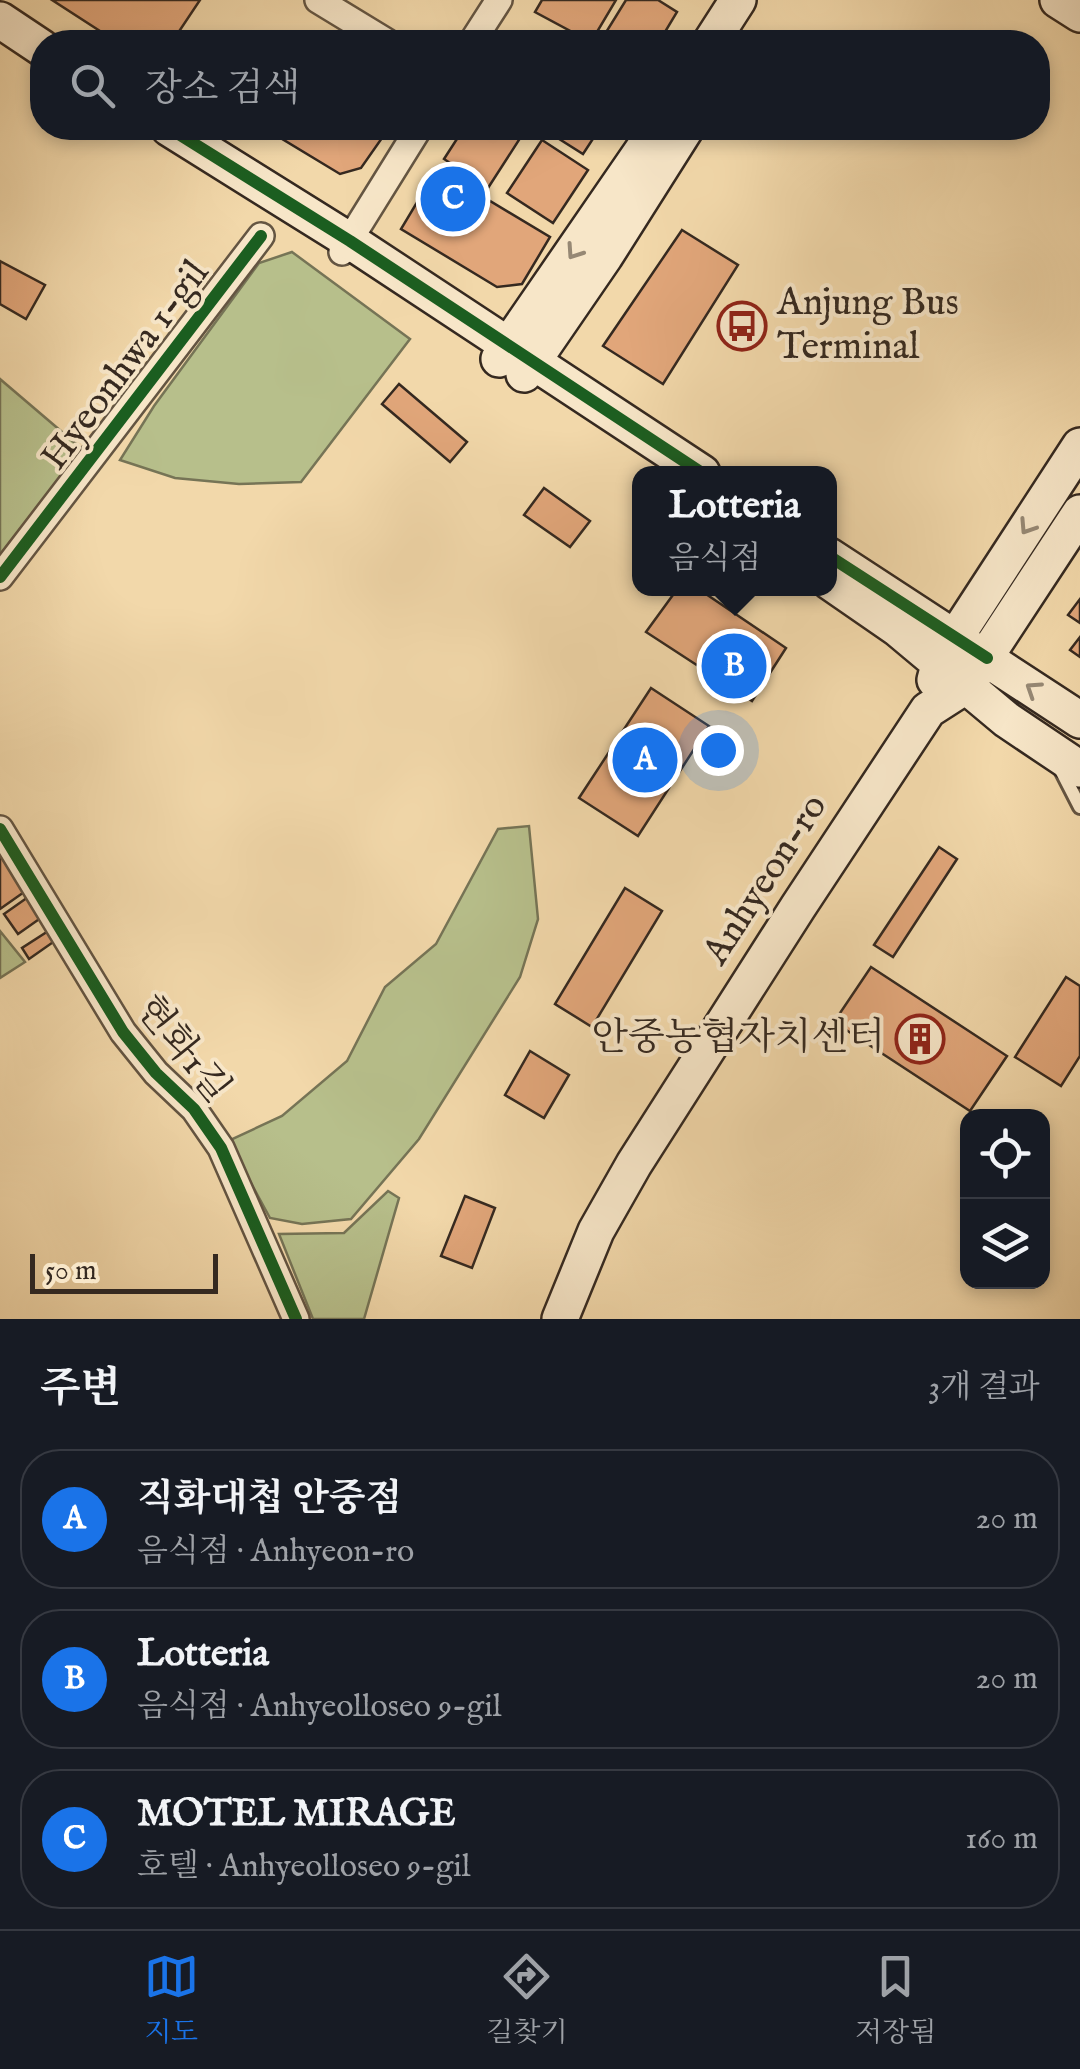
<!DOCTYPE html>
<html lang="ko">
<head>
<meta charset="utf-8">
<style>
	:root { --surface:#171b24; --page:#20242c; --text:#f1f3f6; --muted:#9ea1a6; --line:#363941; --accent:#1a73e8 }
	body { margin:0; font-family:"IM FELL English","Noto Serif KR",serif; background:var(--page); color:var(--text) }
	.controls { position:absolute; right:30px; bottom:30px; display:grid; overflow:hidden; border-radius:20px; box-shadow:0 5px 15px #0003 }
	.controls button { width:90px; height:90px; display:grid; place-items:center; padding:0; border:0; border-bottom:2px solid var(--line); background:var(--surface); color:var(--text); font:50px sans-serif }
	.scale { position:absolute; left:30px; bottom:25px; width:188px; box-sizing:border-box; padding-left:10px; border:5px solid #352920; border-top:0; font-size:28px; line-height:35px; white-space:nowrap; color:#352920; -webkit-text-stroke:8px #f7e6c8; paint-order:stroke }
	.you { position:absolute; left:718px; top:750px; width:35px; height:35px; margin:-25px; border:8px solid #fff; border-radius:50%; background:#1a73e8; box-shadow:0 0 0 15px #1a73e833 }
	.badge { display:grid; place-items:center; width:65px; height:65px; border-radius:50%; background:var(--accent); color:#fff; font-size:32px; font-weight:700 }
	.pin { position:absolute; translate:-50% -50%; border:5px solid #fff; box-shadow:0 2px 10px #0006 }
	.popup { position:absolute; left:632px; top:466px; width:205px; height:130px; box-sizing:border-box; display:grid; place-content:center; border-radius:20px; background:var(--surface); filter:drop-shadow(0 2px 8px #0005); font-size:32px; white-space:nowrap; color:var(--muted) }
	.popup b { font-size:38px; color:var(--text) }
	.popup::after { content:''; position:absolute; left:50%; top:100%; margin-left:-20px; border:20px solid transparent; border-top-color:var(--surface) }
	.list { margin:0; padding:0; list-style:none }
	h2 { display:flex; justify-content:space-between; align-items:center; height:130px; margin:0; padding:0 40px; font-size:42px }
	h2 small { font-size:32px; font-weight:400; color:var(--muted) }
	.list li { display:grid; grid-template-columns:65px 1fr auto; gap:30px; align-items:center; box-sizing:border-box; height:140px; margin:0 20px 20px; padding:0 20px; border:2px solid var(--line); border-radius:40px }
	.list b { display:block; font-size:38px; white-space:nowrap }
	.list p { margin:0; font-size:32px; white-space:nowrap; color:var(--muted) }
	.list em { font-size:32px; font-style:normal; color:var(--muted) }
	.icon { flex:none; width:55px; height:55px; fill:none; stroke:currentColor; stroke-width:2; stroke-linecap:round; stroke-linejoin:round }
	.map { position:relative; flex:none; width:1080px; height:1319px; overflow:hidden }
	.search { position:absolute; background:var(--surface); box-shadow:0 5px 15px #0003; left:30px; right:30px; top:30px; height:110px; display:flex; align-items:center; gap:25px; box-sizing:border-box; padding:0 35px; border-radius:40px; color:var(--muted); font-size:38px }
	.sheet { height:610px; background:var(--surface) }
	nav { display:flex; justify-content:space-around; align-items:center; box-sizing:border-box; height:140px; border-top:2px solid var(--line); background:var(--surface); font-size:28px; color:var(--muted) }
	nav a { display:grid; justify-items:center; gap:5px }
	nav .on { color:var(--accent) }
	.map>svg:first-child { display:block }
</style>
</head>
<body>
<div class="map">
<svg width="1080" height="1319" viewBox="0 0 1080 1319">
	<rect width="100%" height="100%" fill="#f2d8aa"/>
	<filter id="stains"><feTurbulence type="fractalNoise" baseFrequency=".002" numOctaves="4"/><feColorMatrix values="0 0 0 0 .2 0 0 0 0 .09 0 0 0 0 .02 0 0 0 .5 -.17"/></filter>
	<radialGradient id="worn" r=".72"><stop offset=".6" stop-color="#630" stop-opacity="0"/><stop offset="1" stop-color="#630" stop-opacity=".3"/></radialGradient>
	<path fill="#b7bf8b" stroke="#767456" stroke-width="2.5" d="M292 252 410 339 301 482 239 484 175 478 120 460 154 406 259 263Z
		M0 379 82 449 0 555Z
		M529 826 538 919 520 977 419 1139 351 1219 302 1224 270 1218 228 1141 282 1116 347 1061 385 987 436 944 498 829Z
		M0 931 25 962 0 978Z
		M388 1191 399 1198 364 1319H313L279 1234 344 1233Z"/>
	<path fill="#e1a67a" stroke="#352920" stroke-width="2.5" d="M52 0H200L172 42H117Z
		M542 0H616L591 42 535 12Z
		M626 0H658L677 12 659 42H600Z
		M285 128H389L361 168 340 174 279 137Z
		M464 128 526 129 488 188 444 159Z
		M547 128H600L583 154 545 130Z
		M542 140 588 170 553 223 507 193Z
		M437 169 550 237 522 284 497 287 401 229Z
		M682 230 738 265 663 384 603 346Z
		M0 261 45 285 26 319 0 304Z
		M399 384 467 442 450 462 382 404Z
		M544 488 590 521 570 547 524 515Z
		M678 588H697L786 648 752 701 646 632Z
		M1080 599V623L1068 615Z
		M1080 637V657L1070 650Z
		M651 688 709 726 638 836 579 798Z
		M939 847 957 859 893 957 874 945Z
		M0 852 27 890 0 909Z
		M625 888 662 911 592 1027 555 1004Z
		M31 895 45 915 18 934 4 914Z
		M53 928 59 938 29 959 22 948Z
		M871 967 1007 1056 970 1111 834 1022Z
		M1066 977 1080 986V1056L1061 1086 1015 1057Z
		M530 1051 569 1075 544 1118 505 1095Z
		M465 1196 495 1208 472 1268 441 1256Z"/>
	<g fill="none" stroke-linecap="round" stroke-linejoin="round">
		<g stroke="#645542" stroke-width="18">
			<path id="lane" d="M1061 770 1080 807"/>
		</g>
		<g stroke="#645542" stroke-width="30">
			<path id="street" d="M318 0 387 42
				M472 42 499 0
				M342 252 419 128
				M0 577 261 236
				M0 829 123 1032 156 1073 194 1109 221 1148 296 1319"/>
		</g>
		<g stroke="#352920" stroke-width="40">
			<path id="secondary" d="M1058 0 1080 14
				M0 20 42 48
				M711 42 738 0
				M169 128 350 241 702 473
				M499 359 658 128
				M524 374 605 256 686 128
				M829 556 1080 720
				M829 581 897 628 1007 720 1080 769
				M935 680 940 661 1080 446
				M560 1319 596 1231 634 1164 798 907 928 710 967 685 1080 513"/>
		</g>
		<use href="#lane" stroke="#f7e6c8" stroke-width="12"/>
		<use href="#street" stroke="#f7e6c8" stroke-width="25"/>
		<use href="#secondary" stroke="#f7e6c8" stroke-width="35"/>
		<g stroke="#f7e6c8" stroke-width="19">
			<path id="cycleway" d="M169 128 350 241 702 473
				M829 556 987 658
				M0 577 261 236
				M0 829 123 1032 156 1073 194 1109 221 1148 296 1319"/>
		</g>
		<use href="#cycleway" stroke="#1b5e20" stroke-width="12"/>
	</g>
	<defs><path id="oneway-chevron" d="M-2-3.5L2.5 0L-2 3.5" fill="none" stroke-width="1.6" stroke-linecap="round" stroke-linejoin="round" transform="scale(2.5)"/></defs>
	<g stroke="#968874">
		<use href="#oneway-chevron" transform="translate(574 252) rotate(124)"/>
		<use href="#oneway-chevron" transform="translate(1027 527) rotate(123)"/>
		<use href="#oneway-chevron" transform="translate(1033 689) rotate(-147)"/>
	</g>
	<defs>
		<g id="bus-ring" transform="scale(2.5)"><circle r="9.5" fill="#f7e6c8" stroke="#8f2418" stroke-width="1.5"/><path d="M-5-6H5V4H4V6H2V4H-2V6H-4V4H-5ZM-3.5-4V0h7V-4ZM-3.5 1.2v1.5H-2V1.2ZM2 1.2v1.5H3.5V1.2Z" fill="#8f2418"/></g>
		<g id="building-ring" transform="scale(2.5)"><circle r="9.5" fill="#f7e6c8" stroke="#8f2418" stroke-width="1.5"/><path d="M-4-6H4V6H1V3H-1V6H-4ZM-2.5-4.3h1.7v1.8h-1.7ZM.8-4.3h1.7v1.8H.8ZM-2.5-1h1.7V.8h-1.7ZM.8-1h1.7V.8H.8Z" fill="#8f2418"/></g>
	</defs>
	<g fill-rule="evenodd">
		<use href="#bus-ring" x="742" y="326"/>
		<use href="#building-ring" x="920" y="1039"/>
	</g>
	<g text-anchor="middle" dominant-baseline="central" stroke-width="8" stroke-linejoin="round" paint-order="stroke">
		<g font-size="38" fill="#352920" stroke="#f7e6c8" text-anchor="start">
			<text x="777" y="304">Anjung Bus<tspan x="777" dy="44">Terminal</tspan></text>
			<text x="885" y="1039" text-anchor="end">안중농협자치센터</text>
		</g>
		<g font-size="38" fill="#352920" stroke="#f7e6c8">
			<text transform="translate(126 366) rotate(-53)">Hyeonhwa 1-gil</text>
			<text transform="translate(766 880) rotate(-57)">Anhyeon-ro</text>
			<text transform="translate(182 1050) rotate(51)">현화1길</text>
		</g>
	</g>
	<rect width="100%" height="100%" filter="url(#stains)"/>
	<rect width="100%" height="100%" fill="url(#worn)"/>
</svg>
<div class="controls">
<button><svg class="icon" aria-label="locate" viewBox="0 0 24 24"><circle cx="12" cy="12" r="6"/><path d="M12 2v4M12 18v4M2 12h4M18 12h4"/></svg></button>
<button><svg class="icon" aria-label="layers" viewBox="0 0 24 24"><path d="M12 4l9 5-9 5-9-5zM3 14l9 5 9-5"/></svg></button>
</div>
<div class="scale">50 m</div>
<div class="you"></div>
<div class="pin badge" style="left:645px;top:760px">A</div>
<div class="pin badge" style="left:734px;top:666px">B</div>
<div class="popup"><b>Lotteria</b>음식점</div>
<div class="pin badge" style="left:453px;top:199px">C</div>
<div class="search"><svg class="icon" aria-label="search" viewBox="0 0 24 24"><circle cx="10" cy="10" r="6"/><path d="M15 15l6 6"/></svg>장소 검색</div>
</div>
<section class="sheet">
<h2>주변<small>3개 결과</small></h2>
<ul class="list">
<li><span class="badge">A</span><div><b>직화대첩 안중점</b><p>음식점 · Anhyeon-ro</p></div><em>20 m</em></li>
<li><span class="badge">B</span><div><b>Lotteria</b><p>음식점 · Anhyeolloseo 9-gil</p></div><em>20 m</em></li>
<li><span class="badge">C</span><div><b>MOTEL MIRAGE</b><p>호텔 · Anhyeolloseo 9-gil</p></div><em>160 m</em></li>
</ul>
</section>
<nav>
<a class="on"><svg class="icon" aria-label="map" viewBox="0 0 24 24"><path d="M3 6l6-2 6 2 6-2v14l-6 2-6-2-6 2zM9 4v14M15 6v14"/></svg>지도</a>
<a><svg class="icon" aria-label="directions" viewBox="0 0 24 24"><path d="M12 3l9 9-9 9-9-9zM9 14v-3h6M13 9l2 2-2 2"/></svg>길찾기</a>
<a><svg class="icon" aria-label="saved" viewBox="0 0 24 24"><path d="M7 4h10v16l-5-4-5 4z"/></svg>저장됨</a>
</nav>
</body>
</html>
